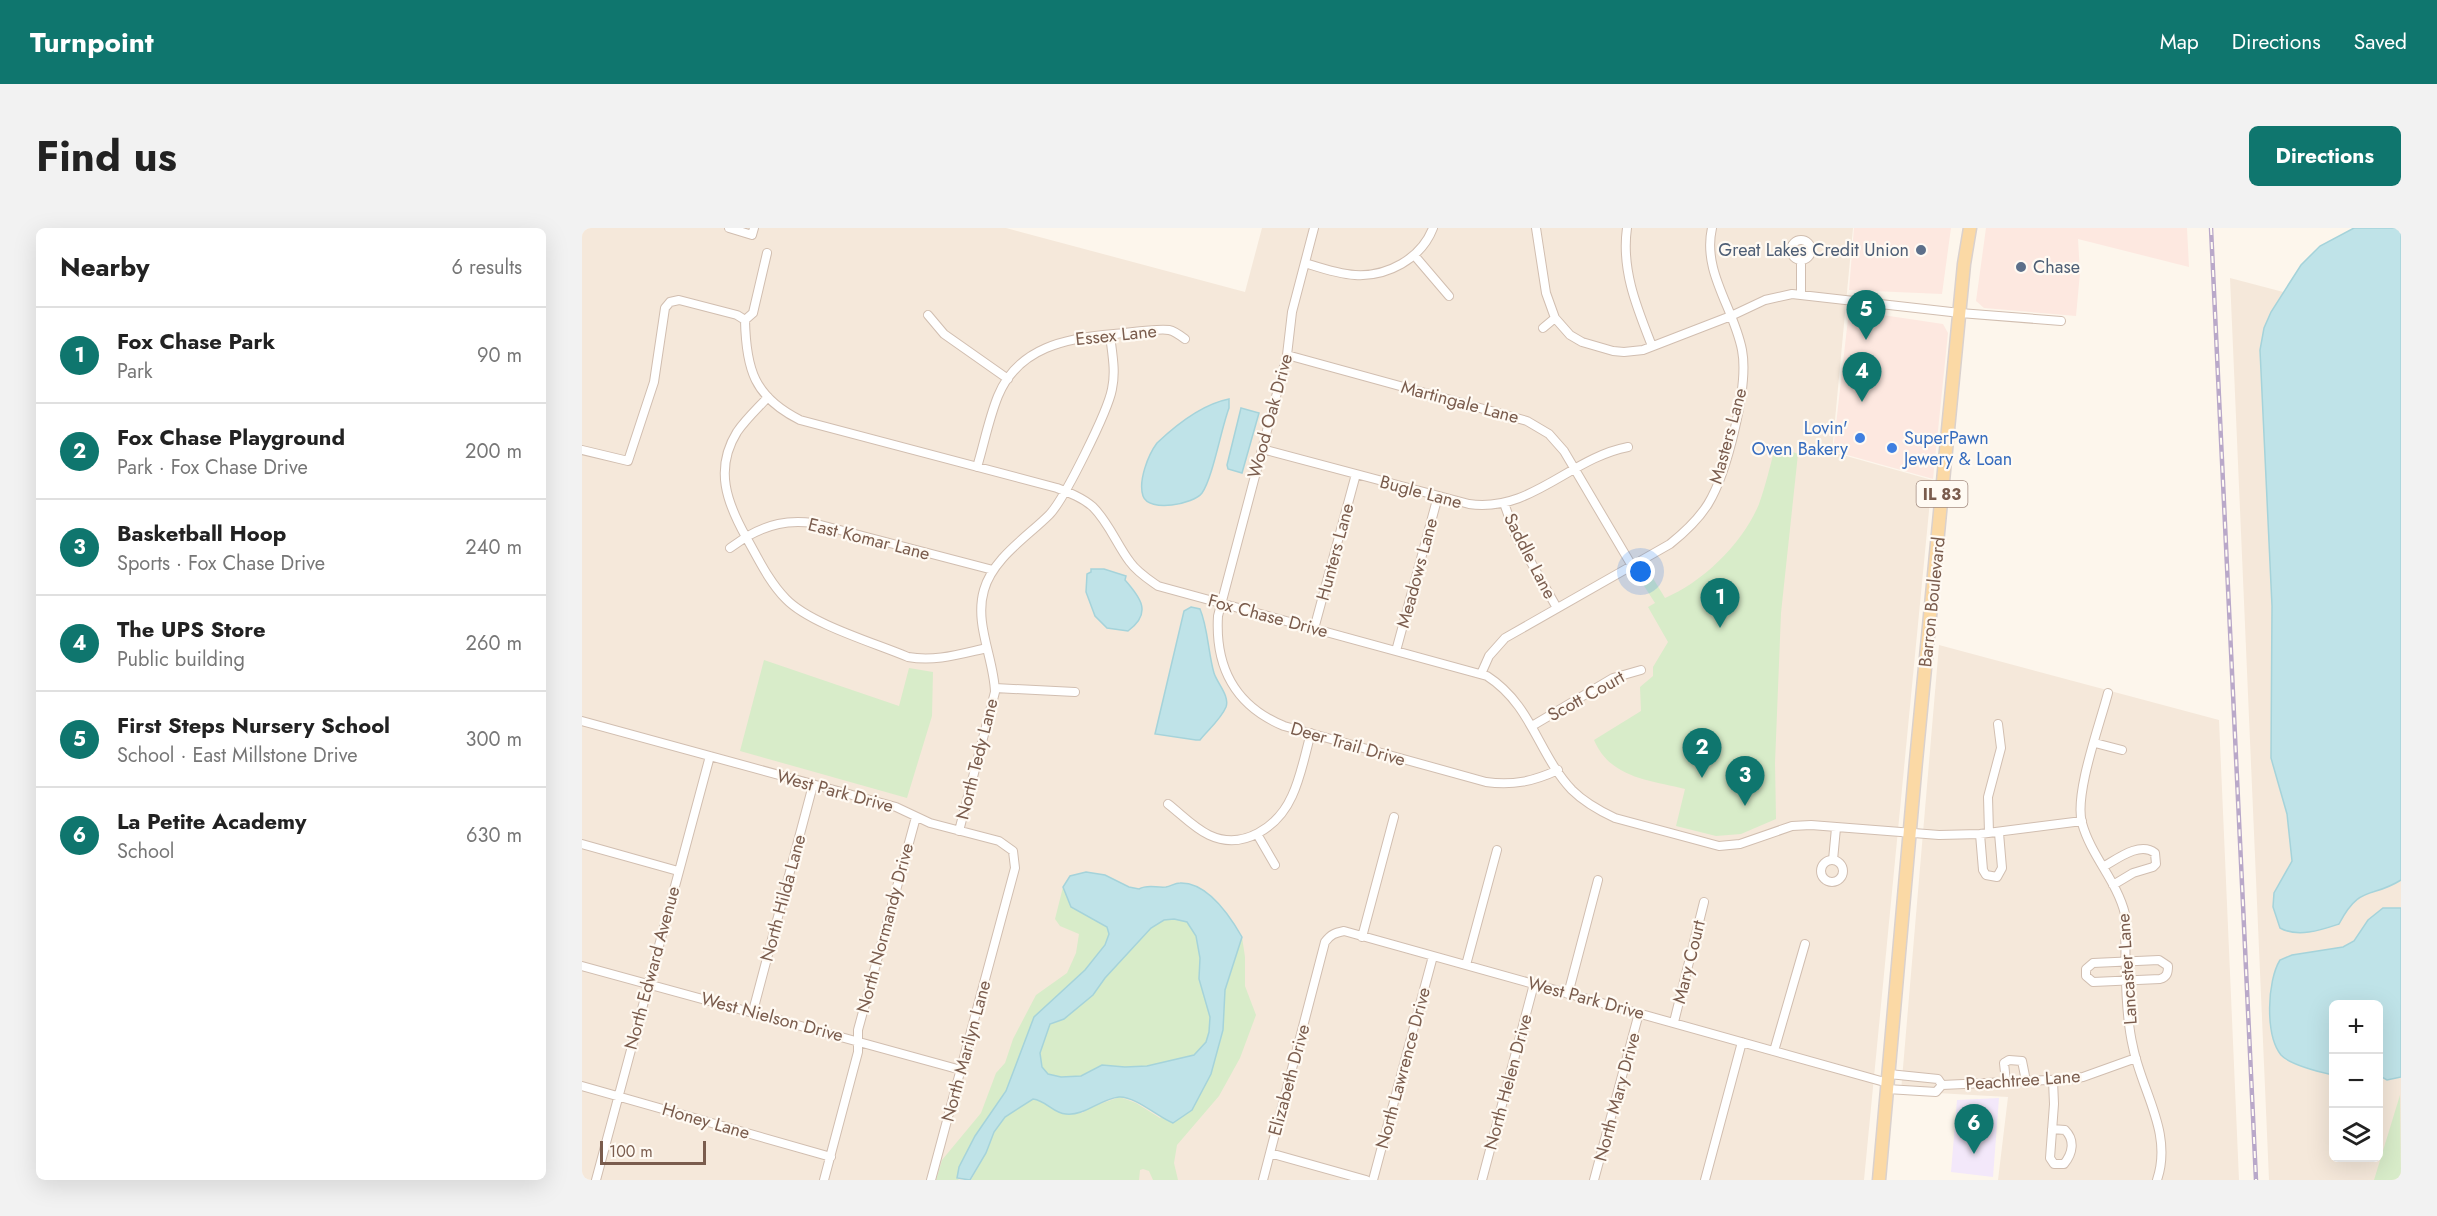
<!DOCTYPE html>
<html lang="en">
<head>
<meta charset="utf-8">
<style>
	:root { --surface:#fff; --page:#f2f2f2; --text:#222; --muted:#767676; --line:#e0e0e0; --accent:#0f766e }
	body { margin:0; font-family:Jost,sans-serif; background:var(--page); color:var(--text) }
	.controls { position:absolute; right:18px; bottom:18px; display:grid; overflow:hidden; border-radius:9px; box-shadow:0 6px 24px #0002 }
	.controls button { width:54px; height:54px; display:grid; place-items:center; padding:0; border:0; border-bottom:2px solid var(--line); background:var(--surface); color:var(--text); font:30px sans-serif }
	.scale { position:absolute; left:18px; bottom:15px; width:106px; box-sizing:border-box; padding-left:6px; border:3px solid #7a5c4d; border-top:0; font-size:16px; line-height:21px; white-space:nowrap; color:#7a5c4d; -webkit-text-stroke:4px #fffaf3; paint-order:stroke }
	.you { position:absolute; left:1059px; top:344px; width:21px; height:21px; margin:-15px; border:4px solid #fff; border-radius:50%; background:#1a73e8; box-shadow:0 0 0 9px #1a73e833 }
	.badge { display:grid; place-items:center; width:39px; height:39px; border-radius:50%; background:var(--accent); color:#fff; font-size:20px; font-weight:700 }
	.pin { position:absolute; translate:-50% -50px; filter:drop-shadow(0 2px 3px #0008) }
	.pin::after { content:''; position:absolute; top:32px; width:21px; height:18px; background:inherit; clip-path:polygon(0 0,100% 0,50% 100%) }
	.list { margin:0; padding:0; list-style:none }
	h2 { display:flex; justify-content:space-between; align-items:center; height:78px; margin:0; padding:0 24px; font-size:26px }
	h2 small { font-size:20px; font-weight:400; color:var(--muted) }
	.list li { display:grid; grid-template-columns:39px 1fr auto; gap:18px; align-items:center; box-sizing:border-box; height:96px; padding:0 24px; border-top:2px solid var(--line) }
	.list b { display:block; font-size:22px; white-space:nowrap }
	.list p { margin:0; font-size:20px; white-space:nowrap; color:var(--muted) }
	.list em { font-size:20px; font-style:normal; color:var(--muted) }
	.icon { flex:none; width:33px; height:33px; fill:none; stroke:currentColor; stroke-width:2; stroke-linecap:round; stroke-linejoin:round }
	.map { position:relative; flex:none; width:1819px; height:952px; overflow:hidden; border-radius:9px }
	header { display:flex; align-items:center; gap:36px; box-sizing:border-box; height:84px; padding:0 30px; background:var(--accent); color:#fff }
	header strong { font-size:28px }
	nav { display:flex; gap:33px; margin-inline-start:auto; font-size:21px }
	.intro { display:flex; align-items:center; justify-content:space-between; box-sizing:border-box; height:144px; padding:0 36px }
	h1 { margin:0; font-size:42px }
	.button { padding:15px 27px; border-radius:9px; background:var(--accent); color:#fff; font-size:21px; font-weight:700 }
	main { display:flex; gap:36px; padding:0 36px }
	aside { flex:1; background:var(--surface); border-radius:9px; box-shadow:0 6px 24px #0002 }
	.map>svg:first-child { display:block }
</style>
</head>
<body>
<header>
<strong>Turnpoint</strong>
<nav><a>Map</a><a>Directions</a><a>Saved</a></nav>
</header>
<div class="intro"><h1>Find us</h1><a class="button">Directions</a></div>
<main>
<aside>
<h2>Nearby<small>6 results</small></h2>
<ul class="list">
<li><span class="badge">1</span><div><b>Fox Chase Park</b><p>Park</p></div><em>90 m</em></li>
<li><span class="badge">2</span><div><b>Fox Chase Playground</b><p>Park · Fox Chase Drive</p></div><em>200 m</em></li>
<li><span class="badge">3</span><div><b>Basketball Hoop</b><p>Sports · Fox Chase Drive</p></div><em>240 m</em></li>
<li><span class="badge">4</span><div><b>The UPS Store</b><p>Public building</p></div><em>260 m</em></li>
<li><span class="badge">5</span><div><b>First Steps Nursery School</b><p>School · East Millstone Drive</p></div><em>300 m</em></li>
<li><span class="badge">6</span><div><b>La Petite Academy</b><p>School</p></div><em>630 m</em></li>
</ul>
</aside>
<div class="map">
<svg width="1819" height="952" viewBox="0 0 1819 952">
	<rect width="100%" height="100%" fill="#fdf6ec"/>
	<path fill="#f5e8da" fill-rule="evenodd" d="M0 0H424L663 64 680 0H1271L1250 224 1350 252 1282 952H0Z
		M1648 50 1819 95V952H1687ZM1752 776H1796V930H1752Z
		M1357 417 1637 492 1657 952H1416L1426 869 1319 863Z"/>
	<path fill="#fde8e0" d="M1272 0H1369L1360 66 1267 62Z
		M1404 0H1605L1607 39 1496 11 1498 45 1494 88 1402 80 1394 73Z
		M1267 82 1361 96 1366 105 1351 251 1251 223Z"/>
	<path fill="#f3e8fa" d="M1417 870 1411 949 1369 944 1375 872Z"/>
	<path fill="#d8ecc9" d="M1194 217 1216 226 1199 385 1193 535 1194 591 1159 606 1134 608 1094 598 1103 561C1067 552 1028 550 1012 512L1059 483 1058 459 1071 448V439L1086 414 1066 379 1073 375 1055 347 1066 342 1083 370C1121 354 1161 315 1177 276 1184 257 1188 237 1194 217Z
		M182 432 317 478 327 440 351 444 350 488 325 570 158 523Z
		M481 659 489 679 525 699 527 706 523 717 503 742 452 789 424 863 393 908 377 939 375 950 377 952H354L360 932 399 885 414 845 423 835 431 811 454 767 485 745 494 725 497 706 478 698 473 691Z
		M592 691 605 694 614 708 618 730 617 751 628 789 627 804 624 815 612 827 565 838 543 839 520 837 499 848 479 849 466 846 460 839 458 825 462 809 468 796 482 791 511 767 523 750 569 700 582 692Z
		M660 709 663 729V758L674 787 658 830 637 868 595 917 592 935 596 952H571L567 943 561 941 558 942 557 952H389L404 925 412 904 423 889 451 871 461 873 475 884 500 885 509 879 538 869 554 875 578 890 641 802 643 762Z
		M1818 867 1819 952H1792Z"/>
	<path fill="#bfe3e8" stroke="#a5d3da" stroke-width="1.5" fill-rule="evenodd" d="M1772 0H1819V652C1789 671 1778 656 1757 696 1739 702 1716 710 1698 700L1691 679 1692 665 1710 633 1705 586 1689 530 1690 378 1678 122 1682 100 1689 84 1719 37 1738 18Z
		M647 171V180C639 201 631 249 620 265 612 276 567 285 561 268 556 253 566 227 575 215 594 197 621 176 647 171Z
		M659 180 677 185 660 245 646 241 645 237Z
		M509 341H522L544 348 543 352C558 369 571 385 546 403L525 400 513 388 504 364 505 346 509 344Z
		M609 379 618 381C626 400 626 424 632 445 635 455 648 468 644 479 639 491 626 502 618 512H614L573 506 602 383Z
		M504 644 523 647 547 659 557 661C566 656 574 660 584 659 589 658 593 655 598 655 626 654 648 688 660 709L643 762 641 802 629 846 610 882 591 895C576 889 553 868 537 869 518 871 503 888 484 886 471 885 465 873 451 871L423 889 412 904 404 925 388 952 375 950 377 939 393 908 424 863 452 789 503 742 523 717 527 706 525 699 489 679 481 659 488 648ZM592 691 605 694 614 708 618 730 617 751 628 789 627 804 624 814 612 827 565 838 543 839 520 837 499 848 479 849 466 846 460 839 458 825 468 796 482 791 511 767 523 750 569 700 582 692Z
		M1801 680H1819V849L1805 852 1798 848 1797 849 1796 776H1752L1751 847C1738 844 1708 837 1699 827 1683 807 1685 753 1698 732L1710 727 1761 719 1772 713 1786 692Z"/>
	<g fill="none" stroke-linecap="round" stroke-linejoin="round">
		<g stroke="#d1beb0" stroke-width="10">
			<path id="minor" d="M147 0 170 7 172 0
				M732 0 710 84 705 127 636 388C633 439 653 478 702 498L904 554C931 558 952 553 976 542
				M954 0 964 65 973 90 988 107 1000 114 1031 123 1042 124 1061 122 1149 88 1183 72 1210 66 1378 85 1479 93
				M1045 0C1039 42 1055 80 1070 118
				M1209 22a10 10 0 1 1 20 0a10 10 0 1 1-20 0Z
				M832 27 867 68
				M1219 32V67
				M723 35C739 40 756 46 773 47 805 49 839 31 851 0
				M346 87 362 106 426 151
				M163 92 171 85 185 25
				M961 100 973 90
				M705 127 945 193 967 206 982 223 1050 338
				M680 221 887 276C949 285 988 230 1046 219
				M0 222 46 233 72 154 83 80 88 74 97 72 155 87 163 92C164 141 172 169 218 192L475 260C488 265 501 270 511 279 527 295 535 317 548 334 555 344 566 351 576 358L905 448C950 477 956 526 990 562 1002 574 1018 583 1033 590L1137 618 1158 616 1210 598 1229 597 1357 607 1398 606 1500 593
				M395 239C402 216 407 190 416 168 436 119 485 110 532 106 545 105 576 100 587 102 592 103 599 108 603 111
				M922 275 933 306 975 380
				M148 320 164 309C145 275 132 241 155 204 164 191 176 180 186 169
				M732 401 774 246
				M405 420C378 426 353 434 326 429 293 415 228 396 204 371 187 354 176 330 164 309 187 296 205 292 231 295L411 342
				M814 423 856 268
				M899 446 907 428 923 410 1088 316C1103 304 1116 292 1126 276 1145 245 1167 158 1160 122 1152 80 1120 44 1130 0
				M413 460 493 464
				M1526 465C1518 496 1492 566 1500 595 1509 628 1535 653 1543 686 1544 726 1542 781 1551 819 1560 864 1591 905 1575 952
				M0 493 314 579 348 595 417 613 431 623 433 640 349 952
				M950 498 1031 450 1059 442
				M1513 515 1540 522
				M586 576C599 586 612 600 627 607 661 623 696 599 710 568 719 549 723 526 729 505
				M377 603 413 464C412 430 392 396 402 362 411 330 445 309 467 287 482 272 526 183 530 161 534 143 530 125 528 107
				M1407 605 1406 569 1419 520 1416 496
				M675 606 693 637
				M1398 606 1401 642 1404 647 1415 649 1420 640 1417 605
				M0 616 96 643
				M1251 632 1254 600
				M1239 643a11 11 0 1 1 22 0a11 11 0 1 1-22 0Z
				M1521 639C1535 631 1558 613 1573 625L1574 636 1571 639 1551 645 1531 657
				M780 709 812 589
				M1577 732 1586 738C1586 745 1585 749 1578 751L1511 754 1504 748V741L1511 735Z
				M884 737 915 622
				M0 738 379 842
				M986 766 1016 652
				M171 783 231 557
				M1092 794 1122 674
				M1192 823 1223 716
				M1424 854 1422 835 1427 832 1440 833 1444 853
				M1360 857 1488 851 1501 849 1554 830
				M0 858 249 929
				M1305 861 1354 864 1360 857 1356 851 1307 846
				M1470 901 1483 902C1493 912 1491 925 1482 936H1472L1468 930 1472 876 1471 852
				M688 925 784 952
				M14 952 128 528
				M242 952 276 824V802L334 589
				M681 952 743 714C749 706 753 705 762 703L1306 855
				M791 952 851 728
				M900 952 952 756
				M1012 952 1057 785
				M1123 952 1160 814"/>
		</g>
		<g stroke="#dad1cd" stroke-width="15">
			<path id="primary" d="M1297 952 1334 533 1382 36 1388 0"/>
		</g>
		<use href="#minor" stroke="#fff" stroke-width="8"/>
		<use href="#primary" stroke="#fbd9a5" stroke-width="12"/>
		<g stroke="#b9a8c9" stroke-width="4.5">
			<path id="rail" d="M1629 0 1674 952"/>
		</g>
		<use href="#rail" stroke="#fffaf3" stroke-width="2" stroke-dasharray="7" stroke-linecap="butt"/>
	</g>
	<g fill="#5c6f8a" stroke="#fffaf3" stroke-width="2">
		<circle cx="1339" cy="22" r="6"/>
		<circle cx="1439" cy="39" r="6"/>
	</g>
	<g fill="#3f7fe0" stroke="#fffaf3" stroke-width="2">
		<circle cx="1278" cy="210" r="6"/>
		<circle cx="1310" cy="220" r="6"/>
	</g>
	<g text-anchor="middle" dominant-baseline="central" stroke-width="4.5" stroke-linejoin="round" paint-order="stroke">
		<rect fill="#fffaf3" stroke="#a28b7f" stroke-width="1.5" x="1334.5" y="253" width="51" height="26" rx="4.5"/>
		<g font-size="16" font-weight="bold" fill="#7a5c4d">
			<text x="1360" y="266">IL 83</text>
		</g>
		<g font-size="18" fill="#4e5e75" stroke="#fffaf3" text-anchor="end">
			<text x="1327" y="22">Great Lakes Credit Union</text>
			<text x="1451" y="39" text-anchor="start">Chase</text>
		</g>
		<g font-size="18" fill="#7a5c4d" stroke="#fffaf3">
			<text transform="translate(534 107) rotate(-6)">Essex Lane</text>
			<text transform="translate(878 174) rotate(15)">Martingale Lane</text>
			<text transform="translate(688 188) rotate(-75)">Wood Oak Drive</text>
			<text transform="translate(1146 208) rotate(-75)">Masters Lane</text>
			<text transform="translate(839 264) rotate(15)">Bugle Lane</text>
			<text transform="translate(287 311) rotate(14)">East Komar Lane</text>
			<text transform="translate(753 324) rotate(-75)">Hunters Lane</text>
			<text transform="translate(948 328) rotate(63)">Saddle Lane</text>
			<text transform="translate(835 345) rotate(-75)">Meadows Lane</text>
			<text transform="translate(1350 374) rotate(-84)">Barron Boulevard</text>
			<text transform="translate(686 388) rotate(15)">Fox Chase Drive</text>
			<text transform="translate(1004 468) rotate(-29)">Scott Court</text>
			<text transform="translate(766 516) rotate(16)">Deer Trail Drive</text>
			<text transform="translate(395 531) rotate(-76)">North Tedy Lane</text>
			<text transform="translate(253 563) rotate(15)">West Park Drive</text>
			<text transform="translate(201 670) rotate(-75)">North Hilda Lane</text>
			<text transform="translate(303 700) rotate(-75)">North Normandy Drive</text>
			<text transform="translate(1107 734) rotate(-76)">Mary Court</text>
			<text transform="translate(70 740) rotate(-75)">North Edward Avenue</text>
			<text transform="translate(1545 741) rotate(-94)">Lancaster Lane</text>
			<text transform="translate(1004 770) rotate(15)">West Park Drive</text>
			<text transform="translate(190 789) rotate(15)">West Nielson Drive</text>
			<text transform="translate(384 823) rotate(-75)">North Marilyn Lane</text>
			<text transform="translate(821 840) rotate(-75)">North Lawrence Drive</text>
			<text transform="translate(707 852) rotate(-75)">Elizabeth Drive</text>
			<text transform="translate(1441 852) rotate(-4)">Peachtree Lane</text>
			<text transform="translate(926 854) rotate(-75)">North Helen Drive</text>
			<text transform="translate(1035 869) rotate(-75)">North Mary Drive</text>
			<text transform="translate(124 893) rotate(16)">Honey Lane</text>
		</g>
		<g font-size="18" fill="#366cbe" stroke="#fffaf3" text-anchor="end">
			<text x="1266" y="200">Lovin'<tspan x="1266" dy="21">Oven Bakery</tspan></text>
			<text x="1322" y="210" text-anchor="start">SuperPawn<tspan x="1322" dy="21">Jewery &amp; Loan</tspan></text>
		</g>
	</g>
</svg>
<div class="controls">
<button>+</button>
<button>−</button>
<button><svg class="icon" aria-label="layers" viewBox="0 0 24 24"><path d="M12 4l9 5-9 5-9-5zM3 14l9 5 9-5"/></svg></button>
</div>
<div class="scale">100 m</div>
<div class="you"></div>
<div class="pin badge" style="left:1138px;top:400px">1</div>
<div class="pin badge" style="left:1120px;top:550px">2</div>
<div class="pin badge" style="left:1163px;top:578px">3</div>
<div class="pin badge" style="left:1280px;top:174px">4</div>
<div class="pin badge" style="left:1284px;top:112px">5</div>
<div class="pin badge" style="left:1392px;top:926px">6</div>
</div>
</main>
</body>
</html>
